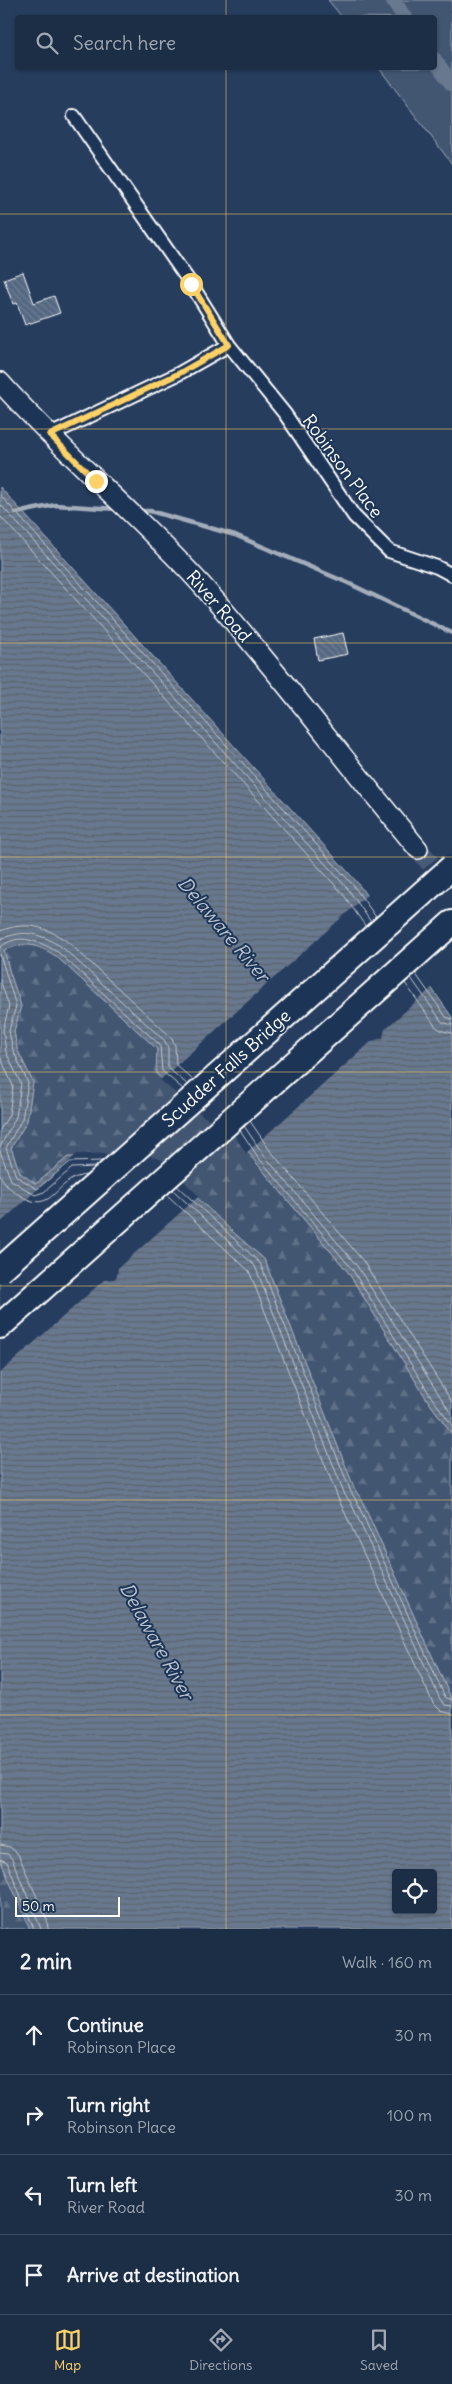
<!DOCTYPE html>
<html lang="en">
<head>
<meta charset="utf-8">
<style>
	:root { --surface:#1c2e46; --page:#293a51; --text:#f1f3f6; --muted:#a0a8b3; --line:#3a4a5f; --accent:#ffd166 }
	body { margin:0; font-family:Delius,sans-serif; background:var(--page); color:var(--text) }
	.controls { position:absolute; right:15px; bottom:15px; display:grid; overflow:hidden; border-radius:5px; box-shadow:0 1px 4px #0004 }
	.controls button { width:45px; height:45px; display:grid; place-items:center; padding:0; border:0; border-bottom:1px solid var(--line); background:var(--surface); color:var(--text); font:25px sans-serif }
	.scale { position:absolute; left:15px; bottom:12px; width:105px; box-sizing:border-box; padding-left:5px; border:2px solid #fff; border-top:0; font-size:14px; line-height:18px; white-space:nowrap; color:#fff; -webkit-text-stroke:4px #1d3557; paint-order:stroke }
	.stop { position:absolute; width:15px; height:15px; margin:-11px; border:4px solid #ffd166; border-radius:50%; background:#fff }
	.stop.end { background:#ffd166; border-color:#fff; box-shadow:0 1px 5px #0008 }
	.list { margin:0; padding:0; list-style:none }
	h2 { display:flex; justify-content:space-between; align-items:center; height:65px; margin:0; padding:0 20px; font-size:21px }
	h2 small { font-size:16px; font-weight:400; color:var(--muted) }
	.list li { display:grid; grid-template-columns:32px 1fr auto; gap:15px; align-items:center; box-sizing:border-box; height:80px; padding:0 20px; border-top:1px solid var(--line) }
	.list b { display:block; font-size:19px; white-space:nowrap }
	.list p { margin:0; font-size:16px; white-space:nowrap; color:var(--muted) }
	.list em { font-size:16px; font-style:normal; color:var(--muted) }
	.icon { flex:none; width:28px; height:28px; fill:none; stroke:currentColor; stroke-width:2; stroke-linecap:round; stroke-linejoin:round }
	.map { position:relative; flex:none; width:452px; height:1929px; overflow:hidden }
	.search { position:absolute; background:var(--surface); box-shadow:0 1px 4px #0004; left:15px; right:15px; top:15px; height:55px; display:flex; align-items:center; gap:12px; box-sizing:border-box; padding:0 18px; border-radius:5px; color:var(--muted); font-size:19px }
	.sheet { height:385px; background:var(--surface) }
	nav { display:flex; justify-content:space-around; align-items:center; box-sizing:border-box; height:70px; border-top:1px solid var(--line); background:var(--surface); font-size:14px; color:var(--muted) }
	nav a { display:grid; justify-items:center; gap:2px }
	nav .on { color:var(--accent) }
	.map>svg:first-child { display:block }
</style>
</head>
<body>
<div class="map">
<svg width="452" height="1929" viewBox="0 0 452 1929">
	<defs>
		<pattern id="forest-firs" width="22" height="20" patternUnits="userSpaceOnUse" patternTransform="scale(1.25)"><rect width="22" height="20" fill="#425672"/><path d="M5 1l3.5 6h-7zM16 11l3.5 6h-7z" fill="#5e6f87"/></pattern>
		<pattern id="water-rules" width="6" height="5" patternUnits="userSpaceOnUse" patternTransform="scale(1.25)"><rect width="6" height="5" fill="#67788e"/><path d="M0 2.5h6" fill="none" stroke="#5a626d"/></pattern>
		<pattern id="building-back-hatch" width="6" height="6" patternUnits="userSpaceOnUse" patternTransform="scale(1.25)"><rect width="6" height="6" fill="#556781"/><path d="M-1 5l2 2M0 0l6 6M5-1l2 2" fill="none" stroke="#6e7e94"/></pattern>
	</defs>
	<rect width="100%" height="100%" fill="#263d5e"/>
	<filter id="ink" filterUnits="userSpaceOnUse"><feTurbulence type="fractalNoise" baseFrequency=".02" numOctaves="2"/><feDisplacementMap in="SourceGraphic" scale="10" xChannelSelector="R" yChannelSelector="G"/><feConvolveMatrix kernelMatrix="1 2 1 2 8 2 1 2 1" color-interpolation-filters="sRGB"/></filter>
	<g filter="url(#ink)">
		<path fill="#425672" stroke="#a0aab8" d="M328 0H452V164L379 68H434V18L342 17Z"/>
		<path fill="url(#forest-firs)" stroke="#a0aab8" d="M21 943 43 948 56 956 157 1049V1074L233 1129 254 1160 348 1272 428 1401 452 1434V1700L360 1497 355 1490 264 1259 234 1233 68 1157 36 1184 20 1173 11 1148 27 1121 33 1082 17 1049 14 1031 21 1006 9 970 4 949Z
			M0 1859 30 1929H0Z"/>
		<path fill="url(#water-rules)" stroke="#a4aebb" fill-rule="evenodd" d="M0 487 357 882 452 1017V1434L428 1401 348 1272 254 1160 233 1129 205 1114 156 1074 157 1049 56 956C36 944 26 941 4 950L9 970 21 1006 14 1031 17 1049 33 1082 27 1121 11 1148 20 1173 36 1184 68 1157 141 1156 160 1162 234 1233 264 1259 355 1490 360 1497 452 1700V1929H30L0 1859ZM396 1873H433V1910H396Z"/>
		<path fill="#263d5e" d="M368 894 434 986 385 1029 383 1038 372 1041 246 1153 231 1131 203 1116 160 1080Z
			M141 1153 162 1160 199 1196 118 1268 117 1276 114 1279 104 1280 0 1373V1223L77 1154Z"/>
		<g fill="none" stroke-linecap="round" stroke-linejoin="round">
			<path stroke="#c2c9d2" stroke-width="1" d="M0 495 353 885 376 917
				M0 504 348 889 371 922
				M0 516 343 894 366 927
				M0 931C26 921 45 926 68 942L170 1036 175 1045 176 1065 193 1080
				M0 939C26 929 40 933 63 948L165 1041 168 1048V1068L188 1085
				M0 948C16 931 42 942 59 953L160 1045 162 1071 183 1089
				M0 954 16 1006 9 1031 13 1050 28 1083 22 1119 6 1148 16 1176 37 1189 70 1162 102 1161
				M415 973 446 1017 452 1019
				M411 978 442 1022 452 1025
				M0 980 9 1006 3 1030 6 1052 21 1084 16 1117 0 1147
				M405 983 436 1027 443 1031 452 1033
				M0 1056 13 1086 9 1115 0 1130
				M250 1121 269 1149 363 1261 452 1402
				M244 1126 263 1154 357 1266 452 1415
				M240 1130 258 1157 352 1269 432 1398 452 1425
				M0 1151 11 1180 35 1195 44 1192 72 1168 95 1167
				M0 1174C4 1184 9 1188 18 1194 55 1219 54 1176 87 1175
				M177 1186 260 1263 351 1492 356 1500 445 1697 452 1700
				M173 1190 255 1266 345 1495 351 1503 440 1699 445 1705 452 1706
				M167 1195 249 1271 338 1498 433 1703 441 1711 452 1714
				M0 1845 10 1847 18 1854 47 1920 48 1929
				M0 1853 8 1854 12 1859 41 1929
				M0 1859 7 1862 34 1929"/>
			<path stroke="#a4aebb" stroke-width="4.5" d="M138 511H150L235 535 348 583 452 633
				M16 513 55 505 117 509"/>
			<path stroke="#67788e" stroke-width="15" d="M393 0 405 18
				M434 59 452 84"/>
		</g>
		<path fill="url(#building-back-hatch)" stroke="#fff" d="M23 272 34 303 54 296 60 313 25 325 17 303 13 304 4 279Z
			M343 633 348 654 318 660 314 639Z"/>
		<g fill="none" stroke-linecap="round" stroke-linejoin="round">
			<path stroke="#475a76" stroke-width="19" stroke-dasharray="19 9" stroke-linecap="butt" d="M418 849 452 889"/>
			<g stroke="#fff" stroke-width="16">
				<path id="street" d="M74 116 191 284 229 345 285 414 354 516 389 551 437 567 452 575
					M50 435 178 374 229 345"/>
			</g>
			<g stroke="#fff" stroke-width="22">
				<path id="secondary" d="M0 382C63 453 136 513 200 583 276 668 344 760 418 849"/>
			</g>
			<g stroke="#fff" stroke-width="28">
				<path id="highway" d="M0 1326 452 923"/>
			</g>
			<use href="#street" stroke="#1d3557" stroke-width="12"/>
			<use href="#secondary" stroke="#1d3557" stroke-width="19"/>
			<use href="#highway" stroke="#1d3557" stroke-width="24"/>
			<g stroke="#fff" stroke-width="28" stroke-linecap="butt">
				<path id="highway-bridge" d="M0 1270 452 867"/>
			</g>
			<use href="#highway-bridge" stroke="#1d3557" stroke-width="24"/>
		</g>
	</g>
	<g fill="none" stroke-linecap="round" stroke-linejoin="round" filter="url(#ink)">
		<path stroke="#ffd166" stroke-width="6" d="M96 481 50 435 178 374 229 345 191 284"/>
	</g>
	<path fill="none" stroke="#ffd166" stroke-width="1" stroke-opacity="0.55" d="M226 0V18M226 68V1929M0 214H452M0 429H452M0 643H452M0 857H452M0 1072H452M0 1286H452M0 1500H452M0 1715H452"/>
	<g text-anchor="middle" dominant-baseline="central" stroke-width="4" stroke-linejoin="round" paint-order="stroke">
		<g font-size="18" fill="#fff" stroke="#1d3557">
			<text transform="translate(343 466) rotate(54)">Robinson Place</text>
			<text transform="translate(219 606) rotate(49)">River Road</text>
			<text transform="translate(226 1068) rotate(-42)">Scudder Falls Bridge</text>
		</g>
		<g font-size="19" font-style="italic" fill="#bbc2cc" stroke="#1d3557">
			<text transform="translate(224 929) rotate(50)">Delaware River</text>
			<text transform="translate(157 1641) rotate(61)">Delaware River</text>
		</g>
	</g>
</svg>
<div class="controls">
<button><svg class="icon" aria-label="locate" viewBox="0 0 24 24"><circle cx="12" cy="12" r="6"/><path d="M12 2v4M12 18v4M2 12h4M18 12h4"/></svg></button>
</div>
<div class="scale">50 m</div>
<div class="stop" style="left:191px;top:284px"></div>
<div class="stop end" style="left:96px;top:481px"></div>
<div class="search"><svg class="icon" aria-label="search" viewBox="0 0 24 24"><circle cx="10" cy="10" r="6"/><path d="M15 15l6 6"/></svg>Search here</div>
</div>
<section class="sheet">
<h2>2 min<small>Walk · 160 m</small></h2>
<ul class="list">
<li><svg class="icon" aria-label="ahead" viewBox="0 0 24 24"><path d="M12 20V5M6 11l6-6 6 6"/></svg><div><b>Continue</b><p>Robinson Place</p></div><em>30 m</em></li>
<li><svg class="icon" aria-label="right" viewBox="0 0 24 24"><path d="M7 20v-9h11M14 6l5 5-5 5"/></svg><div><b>Turn right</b><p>Robinson Place</p></div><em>100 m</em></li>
<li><svg class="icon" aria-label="left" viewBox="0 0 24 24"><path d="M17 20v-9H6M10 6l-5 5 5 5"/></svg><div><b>Turn left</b><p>River Road</p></div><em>30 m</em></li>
<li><svg class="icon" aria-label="arrive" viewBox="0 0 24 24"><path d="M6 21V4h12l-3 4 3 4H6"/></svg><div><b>Arrive at destination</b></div></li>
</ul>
</section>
<nav>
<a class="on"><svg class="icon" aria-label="map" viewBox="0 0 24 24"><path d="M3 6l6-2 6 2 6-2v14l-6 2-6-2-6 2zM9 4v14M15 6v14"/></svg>Map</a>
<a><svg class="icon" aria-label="directions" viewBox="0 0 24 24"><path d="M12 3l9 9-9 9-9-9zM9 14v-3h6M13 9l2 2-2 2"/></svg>Directions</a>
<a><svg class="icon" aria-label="saved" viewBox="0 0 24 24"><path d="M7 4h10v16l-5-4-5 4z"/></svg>Saved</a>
</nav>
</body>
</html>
